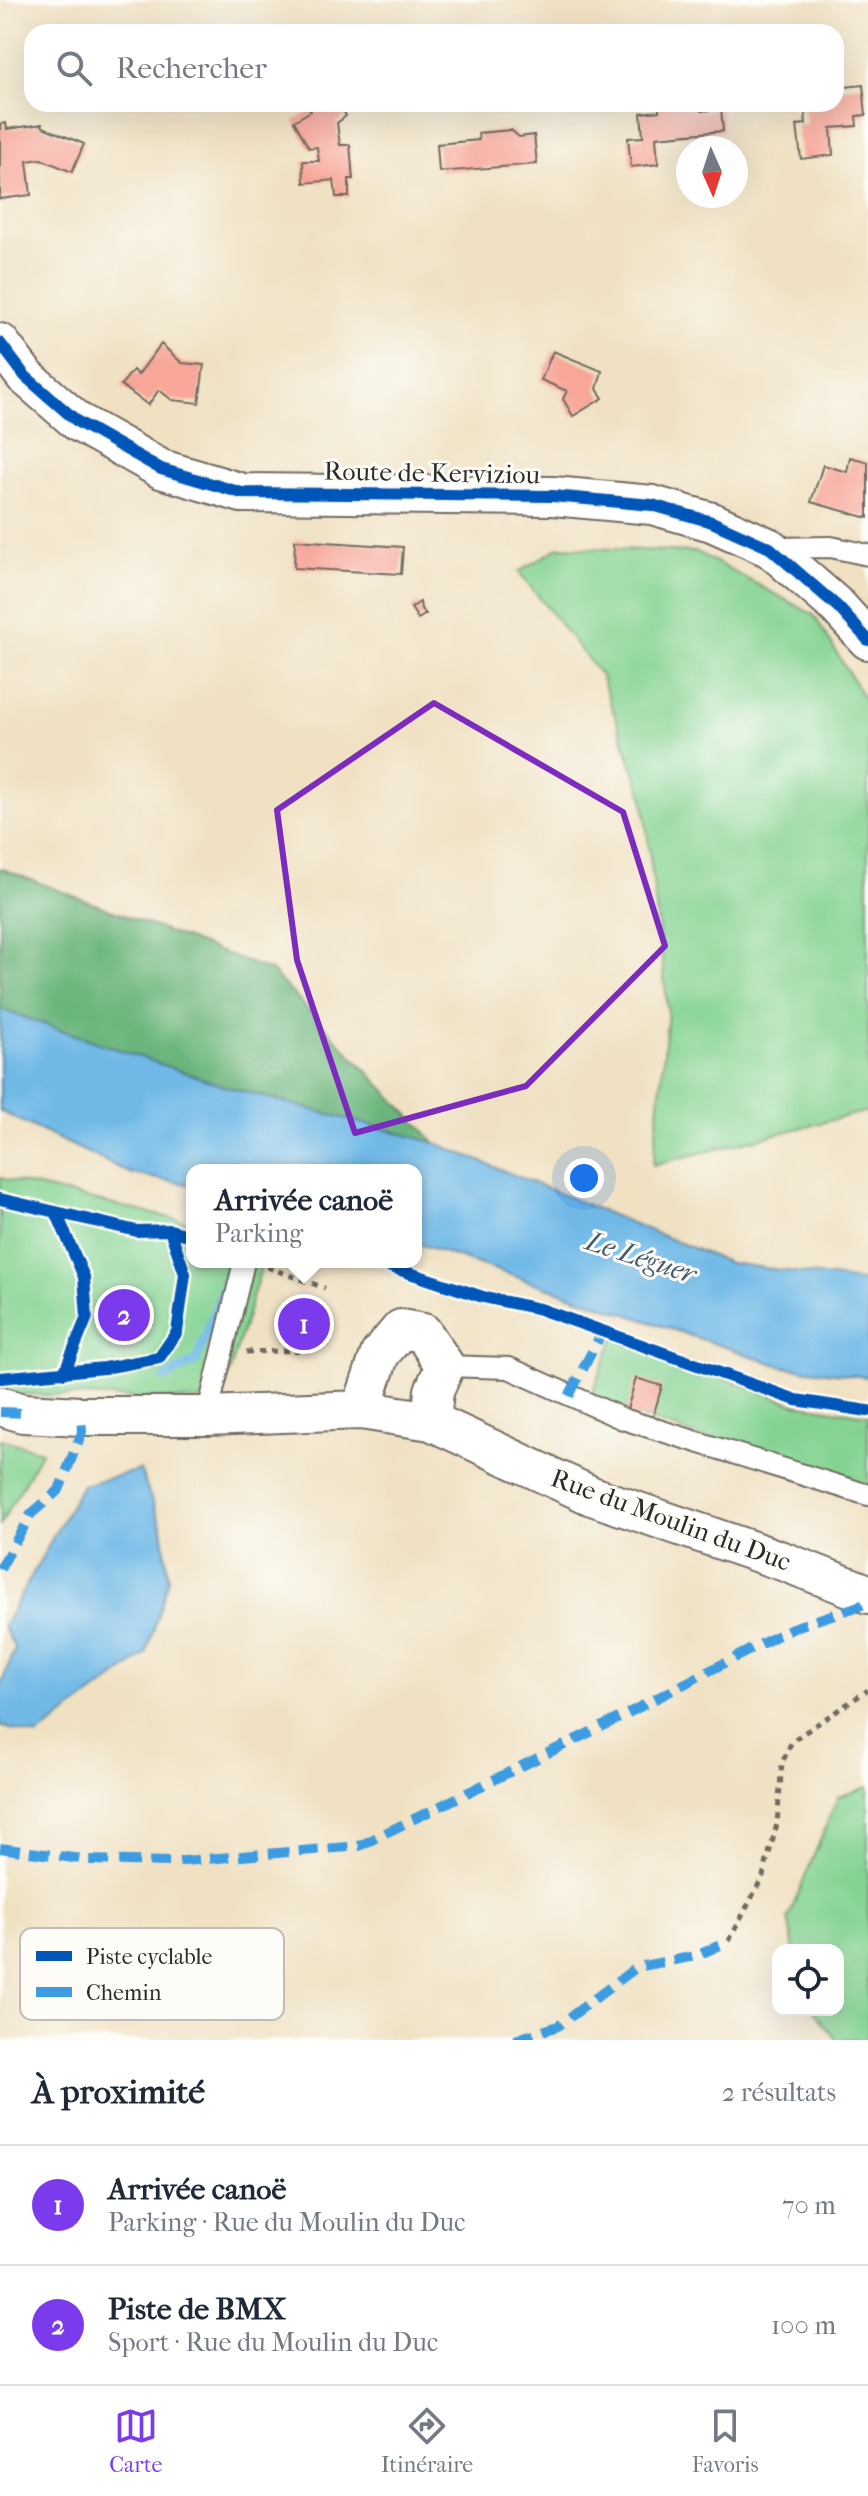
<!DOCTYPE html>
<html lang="fr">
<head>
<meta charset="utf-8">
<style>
	:root { --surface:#fff; --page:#f6f6f7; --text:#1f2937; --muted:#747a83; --line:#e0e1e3; --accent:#7c3aed }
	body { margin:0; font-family:"IM FELL French Canon",serif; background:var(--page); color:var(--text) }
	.controls { position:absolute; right:24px; bottom:24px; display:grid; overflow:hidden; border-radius:16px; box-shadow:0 8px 32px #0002 }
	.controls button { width:72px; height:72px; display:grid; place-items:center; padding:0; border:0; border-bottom:2px solid var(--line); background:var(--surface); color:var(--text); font:40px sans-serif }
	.compass { position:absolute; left:676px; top:136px; width:72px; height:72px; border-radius:50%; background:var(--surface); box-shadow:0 8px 32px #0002; rotate:177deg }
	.you { position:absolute; left:584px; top:1178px; width:28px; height:28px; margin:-20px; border:6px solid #fff; border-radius:50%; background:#1a73e8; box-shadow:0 0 0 12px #1a73e833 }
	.badge { display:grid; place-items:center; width:52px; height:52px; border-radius:50%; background:var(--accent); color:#fff; font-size:26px; font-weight:700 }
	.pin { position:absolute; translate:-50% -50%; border:4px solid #fff; box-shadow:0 2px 8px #0006 }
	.popup { position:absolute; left:186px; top:1164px; width:236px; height:104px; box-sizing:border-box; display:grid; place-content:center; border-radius:16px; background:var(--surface); filter:drop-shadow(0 2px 6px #0005); font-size:26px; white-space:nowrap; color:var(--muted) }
	.popup b { font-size:30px; color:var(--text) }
	.popup::after { content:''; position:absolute; left:50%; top:100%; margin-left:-16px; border:16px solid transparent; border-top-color:var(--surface) }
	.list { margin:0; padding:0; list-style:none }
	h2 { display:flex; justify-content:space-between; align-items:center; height:104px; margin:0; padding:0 32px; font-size:34px }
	h2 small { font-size:26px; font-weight:400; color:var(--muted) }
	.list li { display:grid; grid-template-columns:52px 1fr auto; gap:24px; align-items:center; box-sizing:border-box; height:120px; padding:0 32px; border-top:2px solid var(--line) }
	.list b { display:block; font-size:30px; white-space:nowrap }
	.list p { margin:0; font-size:26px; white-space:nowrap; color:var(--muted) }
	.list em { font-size:26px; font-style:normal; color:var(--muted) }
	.icon { flex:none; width:44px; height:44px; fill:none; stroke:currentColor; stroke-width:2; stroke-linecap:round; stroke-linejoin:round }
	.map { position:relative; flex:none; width:868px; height:2040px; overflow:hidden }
	.search { position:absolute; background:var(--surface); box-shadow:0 8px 32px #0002; left:24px; right:24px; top:24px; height:88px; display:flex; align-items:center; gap:20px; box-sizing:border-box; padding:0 28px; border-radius:24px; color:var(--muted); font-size:30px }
	.sheet { height:344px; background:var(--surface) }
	nav { display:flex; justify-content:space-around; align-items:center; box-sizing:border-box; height:112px; border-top:2px solid var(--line); background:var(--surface); font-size:22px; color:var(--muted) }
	nav a { display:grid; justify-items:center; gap:4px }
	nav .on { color:var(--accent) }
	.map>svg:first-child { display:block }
</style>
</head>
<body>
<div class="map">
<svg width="868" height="2040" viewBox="0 0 868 2040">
	<rect width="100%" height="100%" fill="#fdfcf7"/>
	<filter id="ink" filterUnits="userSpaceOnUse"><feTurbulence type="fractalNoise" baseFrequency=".0125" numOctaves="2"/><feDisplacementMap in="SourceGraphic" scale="16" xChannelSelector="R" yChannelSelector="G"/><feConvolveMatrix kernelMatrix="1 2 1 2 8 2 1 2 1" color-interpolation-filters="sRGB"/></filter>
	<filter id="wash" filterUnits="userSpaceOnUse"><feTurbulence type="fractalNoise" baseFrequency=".006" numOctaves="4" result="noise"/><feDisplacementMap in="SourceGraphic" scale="32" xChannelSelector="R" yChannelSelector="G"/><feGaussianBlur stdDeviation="1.8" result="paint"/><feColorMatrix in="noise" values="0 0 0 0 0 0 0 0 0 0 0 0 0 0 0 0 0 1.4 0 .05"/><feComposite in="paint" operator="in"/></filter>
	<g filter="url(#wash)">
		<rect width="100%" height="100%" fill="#f0e1c3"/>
		<path fill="#84d392" stroke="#587f5e" stroke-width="2" d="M559 547 697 552 814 615 868 705V1111L653 1165 668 1011 643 796 601 676 519 572Z
			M0 1178 192 1223V1262H263L221 1401 18 1394 0 1387Z
			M614 1338 795 1404 868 1415V1492L589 1400Z
			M0 1439 42 1451 0 1525Z
			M868 1787V2040H837L813 2010H838V1950H794L788 1918 838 1797Z"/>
		<path fill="#6bb57c" stroke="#4b7054" stroke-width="2" d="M0 868 271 971 436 1143 224 1086 0 1009Z"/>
		<path fill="#6fb9e7" stroke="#4d7289" stroke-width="2" d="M0 1009 224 1086 436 1143 729 1263 868 1282V1377L784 1367 416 1243V1170H192V1185L132 1174 0 1111Z
			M140 1470 162 1527 169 1579 146 1654 37 1736 0 1726V1688L15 1648 3 1627 82 1485Z"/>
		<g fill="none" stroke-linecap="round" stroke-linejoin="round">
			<path stroke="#6fb9e7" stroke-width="9" d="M165 1378 196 1361 233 1262"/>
		</g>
		<g id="blocks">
			<path fill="#f7a698" d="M863 85 866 115 856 116 857 126 831 128 833 155 801 159 797 125 806 124 804 104H836V88Z
				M316 104H340L346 116 337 123 340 145H350L353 179H349V197H336L334 180 304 183 303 161H319L317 147 309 148 294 121 311 111 309 108Z
				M659 104H701V111L721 109 723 131 656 137 658 164 631 167 628 138 643 137 641 113 659 111Z
				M6 123 7 129 42 124 43 127 84 144 72 172 41 159 27 161 31 195 0 199V124Z
				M511 130 519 137 534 135 537 164 439 172 437 144 479 140 478 133Z
				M161 344 182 363 204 365 199 403 172 400 159 390 148 405 121 385 133 370 138 375Z
				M553 351 602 371 597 389 603 398 573 416 563 399 567 391 541 380Z
				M850 457 868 462V518L811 502 823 465 847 472Z
				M295 540 403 547 401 574 294 568Z
				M420 602 421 609 426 614 418 619 411 608Z
				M636 1378 662 1386 652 1420 626 1413Z"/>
		</g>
	</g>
	<g filter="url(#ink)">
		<use href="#blocks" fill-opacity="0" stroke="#706b60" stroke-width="2"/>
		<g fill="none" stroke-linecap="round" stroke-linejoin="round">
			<g stroke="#706b60" stroke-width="24">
				<path id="lane" d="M774 548 831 547 868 555
					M445 1366 509 1368 623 1419 868 1495
					M207 1416 244 1262"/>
			</g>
			<g stroke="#706b60" stroke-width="42">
				<path id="street" d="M0 343 25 376 78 422 161 469 242 493 553 496 652 505 712 522 770 548 838 607 868 640
					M0 1406 23 1413 81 1416H207L361 1410 431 1421 592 1496 785 1562 868 1594
					M361 1410 380 1354 401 1329 423 1333 445 1366 434 1391 431 1421"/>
			</g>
			<path stroke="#706b60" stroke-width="5" stroke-dasharray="6 6" stroke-linecap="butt" d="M267 1267 325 1288
				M246 1352 309 1350
				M729 1941 763 1876 777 1824 782 1763 792 1741 868 1690"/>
			<use href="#lane" stroke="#fff" stroke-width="20"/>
			<use href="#street" stroke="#fff" stroke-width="38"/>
			<path stroke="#3d9ce1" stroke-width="10" stroke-dasharray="20 10" stroke-linecap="butt" d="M569 1396 602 1332
				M0 1412 23 1413
				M0 1569 31 1514 59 1490 82 1432 81 1416
				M0 1848 88 1860 172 1862 359 1846 605 1725 792 1628 868 1603
				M515 2040 558 2026 637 1967 696 1956 729 1941"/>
			<g stroke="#fdfcf7" stroke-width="17">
				<path id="cycleway" d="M0 343 25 376 78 422 161 469 242 493 553 496 652 505 712 522 770 548 838 607 868 640
					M0 1199 137 1231 170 1230 192 1236
					M56 1212 84 1277 87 1317 64 1373
					M376 1262 483 1297 540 1309 796 1400 868 1411
					M0 1378 104 1368 159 1358 177 1332 185 1274 170 1230"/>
			</g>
			<use href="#cycleway" stroke="#0057b8" stroke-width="12"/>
		</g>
	</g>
	<path fill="none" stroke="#7b2cbf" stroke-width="6" stroke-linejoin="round" d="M434 703 623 812 665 946 526 1086 355 1133 297 960 277 810Z"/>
	<g text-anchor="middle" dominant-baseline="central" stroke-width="6" stroke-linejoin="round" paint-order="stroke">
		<g font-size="26" fill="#2b2b2b" stroke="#fdfcf7">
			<text transform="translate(432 473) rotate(1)">Route de Kerviziou</text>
			<text transform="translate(671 1520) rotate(20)">Rue du Moulin du Duc</text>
		</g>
		<g font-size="28" font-style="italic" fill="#435d6d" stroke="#fdfcf7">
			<text transform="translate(641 1257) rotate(18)">Le Léguer</text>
		</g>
	</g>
	<rect x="20" y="1928" width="264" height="92" rx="12" fill="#fdfcf7" stroke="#bebdba" stroke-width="2"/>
	<rect x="36" y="1951" width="36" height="10" fill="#0057b8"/>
	<rect x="36" y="1987" width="36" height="10" fill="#3d9ce1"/>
	<g font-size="22" fill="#2b2b2b">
		<text x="86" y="1964">Piste cyclable</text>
		<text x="86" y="2000">Chemin</text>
	</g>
</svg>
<div class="controls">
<button><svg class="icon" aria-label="locate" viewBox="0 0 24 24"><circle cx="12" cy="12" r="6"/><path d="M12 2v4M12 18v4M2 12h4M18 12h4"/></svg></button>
</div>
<svg class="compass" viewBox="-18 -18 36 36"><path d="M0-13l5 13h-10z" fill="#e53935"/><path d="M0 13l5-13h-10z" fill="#747a83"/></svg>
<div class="you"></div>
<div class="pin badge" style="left:304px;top:1324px">1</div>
<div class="popup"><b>Arrivée canoë</b>Parking</div>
<div class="pin badge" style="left:124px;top:1315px">2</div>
<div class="search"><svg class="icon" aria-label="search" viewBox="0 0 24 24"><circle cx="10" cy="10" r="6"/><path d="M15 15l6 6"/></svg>Rechercher</div>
</div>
<section class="sheet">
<h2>À proximité<small>2 résultats</small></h2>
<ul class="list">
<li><span class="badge">1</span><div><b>Arrivée canoë</b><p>Parking · Rue du Moulin du Duc</p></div><em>70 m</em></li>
<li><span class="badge">2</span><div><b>Piste de BMX</b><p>Sport · Rue du Moulin du Duc</p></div><em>100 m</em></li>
</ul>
</section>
<nav>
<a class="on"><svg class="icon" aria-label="map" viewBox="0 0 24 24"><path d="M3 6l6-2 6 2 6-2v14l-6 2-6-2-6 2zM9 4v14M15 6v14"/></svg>Carte</a>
<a><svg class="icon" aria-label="directions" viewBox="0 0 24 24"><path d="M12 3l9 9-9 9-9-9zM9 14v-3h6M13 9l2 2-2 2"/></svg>Itinéraire</a>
<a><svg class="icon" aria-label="saved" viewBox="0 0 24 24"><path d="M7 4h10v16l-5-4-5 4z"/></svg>Favoris</a>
</nav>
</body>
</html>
